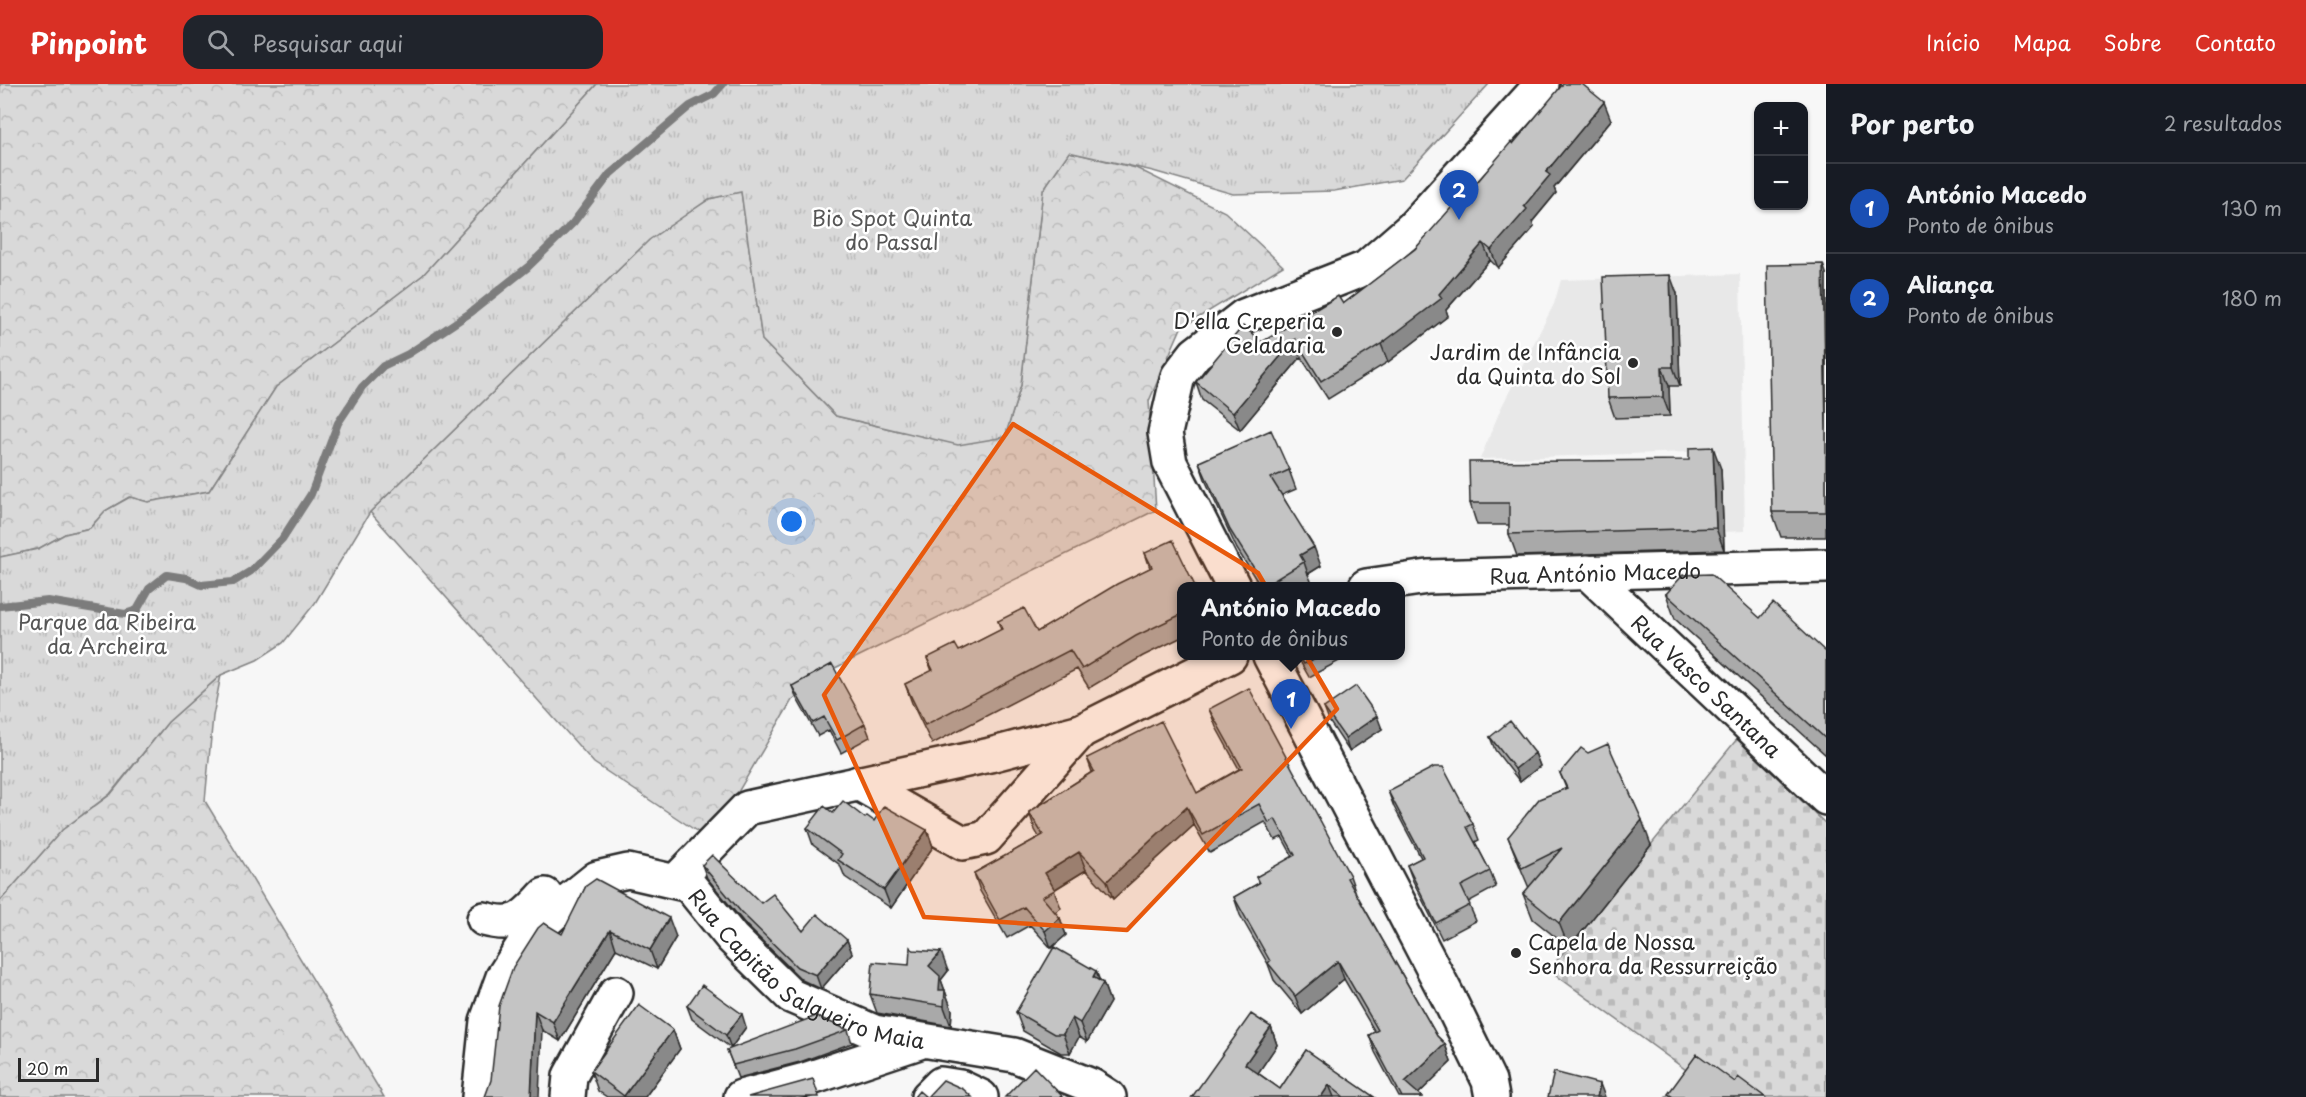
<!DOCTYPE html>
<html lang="pt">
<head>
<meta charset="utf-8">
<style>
	:root { --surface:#171b24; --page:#20242c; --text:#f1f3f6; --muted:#9ea1a6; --line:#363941; --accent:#d93025 }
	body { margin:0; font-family:"Playpen Sans",sans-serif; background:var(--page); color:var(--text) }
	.controls { position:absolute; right:18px; top:18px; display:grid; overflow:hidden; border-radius:12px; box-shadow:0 2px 4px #0004 }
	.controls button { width:54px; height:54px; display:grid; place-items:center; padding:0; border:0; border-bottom:2px solid var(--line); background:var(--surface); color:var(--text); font:30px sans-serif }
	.scale { position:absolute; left:18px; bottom:15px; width:81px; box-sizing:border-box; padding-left:6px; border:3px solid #2b2b2b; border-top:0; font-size:16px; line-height:21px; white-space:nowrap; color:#2b2b2b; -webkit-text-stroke:4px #fff; paint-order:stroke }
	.you { position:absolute; left:792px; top:438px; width:21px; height:21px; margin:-15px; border:4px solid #fff; border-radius:50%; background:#1a73e8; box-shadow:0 0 0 9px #1a73e833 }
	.badge { display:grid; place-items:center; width:39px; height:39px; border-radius:50%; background:var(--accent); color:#fff; font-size:20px; font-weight:700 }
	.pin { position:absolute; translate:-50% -50px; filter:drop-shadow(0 2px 3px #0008) }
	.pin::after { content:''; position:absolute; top:32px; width:21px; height:18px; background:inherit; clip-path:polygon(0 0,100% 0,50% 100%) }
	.popup { position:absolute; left:1177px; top:498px; width:228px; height:78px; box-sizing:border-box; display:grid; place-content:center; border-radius:12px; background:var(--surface); filter:drop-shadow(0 2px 4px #0005); font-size:20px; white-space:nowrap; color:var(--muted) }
	.popup b { font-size:22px; color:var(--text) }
	.popup::after { content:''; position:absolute; left:50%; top:100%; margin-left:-12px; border:12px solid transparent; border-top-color:var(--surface) }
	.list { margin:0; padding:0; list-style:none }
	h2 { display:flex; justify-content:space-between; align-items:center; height:78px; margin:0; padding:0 24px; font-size:26px }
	h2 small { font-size:20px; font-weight:400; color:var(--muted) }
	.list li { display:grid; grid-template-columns:39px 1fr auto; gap:18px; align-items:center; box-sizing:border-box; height:90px; padding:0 24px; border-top:2px solid var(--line) }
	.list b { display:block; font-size:22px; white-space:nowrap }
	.list p { margin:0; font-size:20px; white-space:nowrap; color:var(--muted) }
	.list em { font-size:20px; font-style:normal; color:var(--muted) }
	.icon { flex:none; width:33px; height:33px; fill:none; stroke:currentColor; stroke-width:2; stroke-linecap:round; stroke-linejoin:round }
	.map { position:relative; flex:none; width:1826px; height:1013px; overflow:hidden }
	header { display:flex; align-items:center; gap:36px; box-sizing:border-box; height:84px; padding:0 30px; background:var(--accent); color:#fff }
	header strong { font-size:28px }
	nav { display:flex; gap:33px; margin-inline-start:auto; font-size:21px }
	.search { width:420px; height:54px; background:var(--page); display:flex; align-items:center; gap:15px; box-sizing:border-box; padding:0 21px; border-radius:18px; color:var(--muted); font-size:22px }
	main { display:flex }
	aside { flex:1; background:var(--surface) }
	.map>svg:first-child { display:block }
</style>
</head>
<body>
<header>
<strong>Pinpoint</strong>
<div class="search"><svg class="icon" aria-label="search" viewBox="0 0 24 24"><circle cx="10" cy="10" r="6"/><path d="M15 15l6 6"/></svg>Pesquisar aqui</div>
<nav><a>Início</a><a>Mapa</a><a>Sobre</a><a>Contato</a></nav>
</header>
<main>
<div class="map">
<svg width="1826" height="1013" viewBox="0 0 1826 1013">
	<defs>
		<pattern id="forest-crowns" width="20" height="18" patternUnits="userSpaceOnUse" patternTransform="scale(1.5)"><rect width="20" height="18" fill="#d9d9d9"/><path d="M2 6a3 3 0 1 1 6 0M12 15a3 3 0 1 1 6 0" fill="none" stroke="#bababa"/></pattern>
		<pattern id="cemetery-stones" width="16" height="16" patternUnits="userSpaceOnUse" patternTransform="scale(1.5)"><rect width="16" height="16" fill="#d9d9d9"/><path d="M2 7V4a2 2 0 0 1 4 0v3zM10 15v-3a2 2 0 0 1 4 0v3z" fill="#bababa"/></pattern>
		<pattern id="park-tufts" width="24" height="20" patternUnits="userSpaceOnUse" patternTransform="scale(1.5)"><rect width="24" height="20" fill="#d9d9d9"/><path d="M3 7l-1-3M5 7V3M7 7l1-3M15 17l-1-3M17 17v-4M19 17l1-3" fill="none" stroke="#bababa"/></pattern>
	</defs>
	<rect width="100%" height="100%" fill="#f7f7f7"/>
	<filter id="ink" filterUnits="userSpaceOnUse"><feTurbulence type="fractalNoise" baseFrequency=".0167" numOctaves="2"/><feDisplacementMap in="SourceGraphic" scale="12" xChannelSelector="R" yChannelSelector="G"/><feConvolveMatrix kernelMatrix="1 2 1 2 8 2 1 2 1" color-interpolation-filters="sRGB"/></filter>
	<g filter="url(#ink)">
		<path fill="#e8e8e8" d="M1740 190 1745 447 1722 448 1718 367 1480 375 1501 324 1554 220 1561 196Z"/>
		<path fill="url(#forest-crowns)" stroke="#828282" stroke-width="1.5" d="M0 0H597L423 191 276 303 209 407 148 418 129 413 105 427 90 444 65 450 38 465 0 473Z
			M1069 68 1136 84 1225 128 1283 182 1181 244 1149 317 1156 426 835 584 792 616 710 756 594 679 370 428 653 152 709 115 741 107 762 256 836 332 903 348 1005 353 1021 301 1043 106Z
			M221 591 213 632 205 717 384 1013H0V817L62 746 111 710 168 638Z"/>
		<path fill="url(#cemetery-stones)" stroke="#828282" stroke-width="1.5" d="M1737 655 1826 740V1013H1666L1686 986 1549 886Z"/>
		<path fill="url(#park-tufts)" stroke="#828282" stroke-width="1.5" d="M597 0H1489L1402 95 1334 107 1233 110 1153 87 1069 68 1043 106 1021 301 1005 353 958 361 836 332 762 256 741 108 709 115 649 156 370 428 315 519 283 559 257 576 221 591 168 638 110 710 62 746 0 817V473L38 465 65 450 90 444 105 427 130 413 148 418 209 407 276 303 423 191Z"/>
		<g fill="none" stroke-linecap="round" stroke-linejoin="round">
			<path stroke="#7b7b7b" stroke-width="8" d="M0 522 48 517 125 530 137 526 149 505 167 491 186 494 201 501 233 498 251 487 282 455 311 410 338 339 362 303 383 282 408 270 470 229 528 183 573 139 610 90 690 22 714 10 723 0"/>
			<g stroke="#2b2b2b" stroke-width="38">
				<g id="minor">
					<path id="s1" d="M1587 488 1826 714"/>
					<path d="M1233 502 1170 379 1165 349 1178 292 1195 270 1244 232 1366 184 1412 144 1542 0"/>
					<path id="s2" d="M1366 502 1428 493 1826 482"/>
					<path d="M1270 572 1449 915 1489 997 1492 1013"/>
					<path d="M858 699 963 759 986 754 1081 647"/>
					<path d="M676 797 747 724 990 671 1081 647 1230 572"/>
					<path d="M484 835C517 844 523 834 545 811"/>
					<path id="s3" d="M479 1013 487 937 503 893 530 851 562 822 597 794 628 787 689 801 732 854 791 912 874 948 1014 971 1092 1002 1109 1013"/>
					<path d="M568 1013 570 992 616 909"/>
					<path d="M741 1013 805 996 919 958"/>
					<path d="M928 1013 941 1000 960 1003 981 1013"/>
				</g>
			</g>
			<use href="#minor" stroke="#fff" stroke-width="33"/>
		</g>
		<path fill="#a9a9a9" stroke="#2b2b2b" stroke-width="1.5" d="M1611 36 1554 104 1556 109 1532 138 1534 143 1498 184 1490 176 1446 226 1448 232 1388 278 1328 315 1301 273 1240 346 1202 316 1196 298 1262 258 1343 220 1415 165 1513 60Z
			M1826 189V453H1781L1772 428Z
			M1677 210 1680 302H1669L1670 332 1615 334 1608 314Z
			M1199 378 1289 386 1296 405 1282 411 1321 482 1308 490 1311 497 1302 502H1260L1237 465 1206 398Z
			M1721 385 1724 466 1517 472 1509 450V441H1477L1470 419Z
			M1145 469 1182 502V553L1143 572 1089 604 1077 585 932 660 912 619 905 600 932 587 927 574 959 567 1001 546 998 537 1037 548 1150 484Z
			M1666 510 1760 534 1826 568V671L1675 535Z
			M1297 572H1344L1345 574 1309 593Z
			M792 602 865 640 870 653 841 669 829 646 818 652 797 615Z
			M1324 624 1382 645 1349 667 1329 637Z
			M1209 625 1350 792 1356 809 1437 952 1445 960 1451 978 1418 1010 1422 1013H1399L1375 968 1369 951 1375 948 1344 895 1302 930 1274 896 1268 880 1240 831 1234 813 1259 799 1256 793 1293 773 1282 753 1275 756 1265 738 1210 769 1194 741 1113 815 1086 786 1054 806 1061 824 1055 828 1060 834 1066 851 1051 864 1030 841 1007 854 980 807 974 789 1039 753 1035 746 1029 728 1092 688 1087 674 1197 709 1239 685 1216 643Z
			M1490 653 1535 669 1540 682 1520 698 1495 666Z
			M1560 689 1651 761 1569 864 1533 835 1523 810 1529 804 1518 778 1508 753 1566 704Z
			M1388 707 1473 740 1479 756 1475 758 1490 787 1496 803 1468 818 1476 837 1442 855 1413 797 1407 781 1421 774 1394 723Z
			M833 729 927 746 933 763 891 824 845 793 840 781 813 761 807 744Z
			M702 781 803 847 847 856 852 869 821 905 802 896 746 841 707 794Z
			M586 802 676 853 657 885 616 865 560 957 542 946 485 1013Z
			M913 866 948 887 941 896 952 926 951 942 877 929 870 910 909 881Z
			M1096 887 1100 897 1103 899 1110 918 1087 958 1079 953 1070 969H1061L1023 947 1016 928Z
			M687 922 746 943 731 964 692 935Z
			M1271 943 1277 961 1258 989 1280 1005 1306 966 1374 1013H1192Z
			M673 946 680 965 645 1013H607L598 1007 591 987Z
			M848 946 852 959 800 978 738 994 727 966Z"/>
		<path fill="#898989" stroke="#2b2b2b" stroke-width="1.5" d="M1604 18 1611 36 1554 104 1556 109 1532 138 1534 143 1498 184 1491 166 1524 122 1546 88Z
			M1483 159 1490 176 1446 226 1448 232 1388 278 1381 260 1439 210Z
			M1823 180 1826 189V345Z
			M1670 191 1677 210 1680 302 1673 283Z
			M1295 255 1301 273 1240 346 1233 329Z
			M1662 283 1669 302 1670 332 1663 313Z
			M1713 363 1721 385 1724 466 1716 444Z
			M1314 463 1321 482 1308 490 1304 478 1300 471Z
			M1377 632 1382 645 1349 667 1345 654Z
			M1535 669 1540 682 1520 698 1515 685Z
			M1187 723 1194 741 1113 815 1107 797Z
			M1642 736 1651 761 1569 864 1559 839Z
			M927 746 933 763 891 824 884 806Z
			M1079 768 1086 786 1052 807 1045 789Z
			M669 834 676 853 657 885 650 866Z
			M1060 834 1066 851 1051 864 1045 847Z
			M610 846 616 865 560 957 553 938Z
			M847 856 852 869 821 905 816 891Z
			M941 868 948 887 941 896 952 926 951 942 929 882Z
			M1338 877 1344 895 1302 930 1295 912Z
			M1096 887 1101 902 1103 899 1110 918 1087 958 1080 939 1093 893Z
			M535 927 542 946 539 1013H531Z
			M742 930 746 943 731 964 726 951Z
			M1072 934 1079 953 1070 969 1063 950Z
			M1271 943 1277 961 1252 998 1245 980Z
			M673 946 680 965 645 1013H625L624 1012Z
			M1445 960 1451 978 1415 1013 1405 998Z
			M1600 1000 1605 1013H1597Z
			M1329 1001 1334 1013H1321Z"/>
		<path fill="#c4c4c4" stroke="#2b2b2b" stroke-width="1.5" d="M1563 0H1582L1604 18 1546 88 1550 91 1524 122 1527 125 1491 166 1483 159 1439 210 1442 214 1381 260 1321 297 1295 255 1233 329 1196 298 1243 242 1262 258 1338 212 1343 220 1415 165 1472 100 1474 102 1511 58 1513 60Z
			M1823 180 1826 345V428H1772L1767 181Z
			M1670 191 1673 283H1662L1663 313 1608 314 1603 193Z
			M1271 346 1289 386 1271 394 1314 463 1300 471 1304 478 1265 502 1230 446 1199 378Z
			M1713 363 1716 444 1509 450V419H1470L1469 378 1689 376V364Z
			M1173 456 1195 502H1182V530L1136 552 1082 585 1070 566 925 641 905 600 933 586 927 574 955 560 959 567 1002 545 998 537 1024 524 1037 548 1117 500 1152 483 1145 469Z
			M1711 490 1760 534 1773 519 1826 568V655L1666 510 1683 491Z
			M1299 572H1320L1304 580Z
			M832 580 865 640 837 656 824 633 813 639 792 602Z
			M1356 602 1377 632 1345 654 1324 624Z
			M1249 604 1350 792 1347 794 1437 952 1445 960 1405 998 1422 1013H1402L1369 951 1378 946 1338 877 1295 912 1268 879 1270 877 1234 813 1259 799 1256 793 1295 771 1275 735 1269 739 1259 720 1203 751 1187 723 1107 797 1079 768 1045 789 1055 806 1042 813 1060 834 1045 847 1024 823 1000 836 974 789 1043 751 1029 728 1094 687 1087 674 1161 637 1197 709 1242 684 1209 625Z
			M1510 637 1535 669 1515 685 1490 653Z
			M1608 660 1642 736 1559 839 1523 810 1562 764 1522 784 1508 753 1539 715 1567 704 1560 689 1581 664 1588 669Z
			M1434 683H1443L1473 740 1467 743 1490 787 1461 802 1470 821 1436 839 1407 781 1423 773 1388 707Z
			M843 717 865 734 867 732 874 737 884 722 927 746 884 806 838 776 842 770 807 744 824 722 833 729Z
			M712 771 761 819 773 810 803 847 817 830 847 856 816 891 797 883 741 828 702 781Z
			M596 795 669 834 650 866 610 846 553 938 535 927 531 1013H485L491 996 499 922 513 883 538 844 544 839 562 850 586 802Z
			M910 863 913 866 941 868 929 882 940 892 939 906H945L944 922 870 910 873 878 909 881Z
			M1054 863 1096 887 1093 893 1103 899 1080 939 1072 934 1063 950H1054L1016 928Z
			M702 901 742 930 726 951 687 922Z
			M639 921 673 946 624 1012 591 987Z
			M1251 930 1271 943 1245 980 1280 1005 1306 966 1374 1013H1344L1329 1001 1321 1013H1192Z
			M816 932 848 946 795 965 733 981 727 966Z
			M1697 970 1735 998 1738 993 1765 1013H1673L1668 1010Z
			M1034 983 1063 1013H1005Z
			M1554 988 1600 1000 1597 1013H1548Z
			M813 995 819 1013H748Z
			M943 996 963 1005 972 1013H927Z
			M919 1007 926 1013H914Z"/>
	</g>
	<path fill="#e8590c" fill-opacity="0.2" stroke="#e8590c" stroke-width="4.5" stroke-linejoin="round" d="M1013 340 1258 489 1337 625 1127 846 924 833 824 611Z"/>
	<g fill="#2b2b2b" stroke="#fff" stroke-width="2">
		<circle cx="1337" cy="248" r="6"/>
		<circle cx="1633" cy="279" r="6"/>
		<circle cx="1516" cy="869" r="6"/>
	</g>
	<g text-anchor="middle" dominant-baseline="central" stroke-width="5" stroke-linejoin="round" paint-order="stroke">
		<g font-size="21" fill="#565656" stroke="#fff">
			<text x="892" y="133">Bio Spot Quinta<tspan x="892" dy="24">do Passal</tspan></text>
			<text x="107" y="537">Parque da Ribeira<tspan x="107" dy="24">da Archeira</tspan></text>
		</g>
		<g font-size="21" fill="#2b2b2b" stroke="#fff" text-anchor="end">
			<text x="1325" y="236">D'ella Creperia<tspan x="1325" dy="24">Geladaria</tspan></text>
			<text x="1621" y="267">Jardim de Infância<tspan x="1621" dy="24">da Quinta do Sol</tspan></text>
			<text x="1528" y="857" text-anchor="start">Capela de Nossa<tspan x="1528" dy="24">Senhora da Ressurreição</tspan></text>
		</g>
		<g font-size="21" fill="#2b2b2b" stroke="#fff">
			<text stroke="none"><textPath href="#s2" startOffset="230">Rua António Macedo</textPath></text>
			<text stroke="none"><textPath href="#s1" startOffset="165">Rua Vasco Santana</textPath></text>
			<text stroke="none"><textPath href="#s3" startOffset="506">Rua Capitão Salgueiro Maia</textPath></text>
		</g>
	</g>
</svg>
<div class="controls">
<button>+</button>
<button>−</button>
</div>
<div class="scale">20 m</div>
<div class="you"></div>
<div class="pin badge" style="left:1291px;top:645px;background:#1a4fb4">1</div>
<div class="popup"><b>António Macedo</b>Ponto de ônibus</div>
<div class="pin badge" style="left:1459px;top:136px;background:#1a4fb4">2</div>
</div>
<aside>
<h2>Por perto<small>2 resultados</small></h2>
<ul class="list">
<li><span class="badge" style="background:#1a4fb4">1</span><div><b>António Macedo</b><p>Ponto de ônibus</p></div><em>130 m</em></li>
<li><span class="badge" style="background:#1a4fb4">2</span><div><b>Aliança</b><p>Ponto de ônibus</p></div><em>180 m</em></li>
</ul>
</aside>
</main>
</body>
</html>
